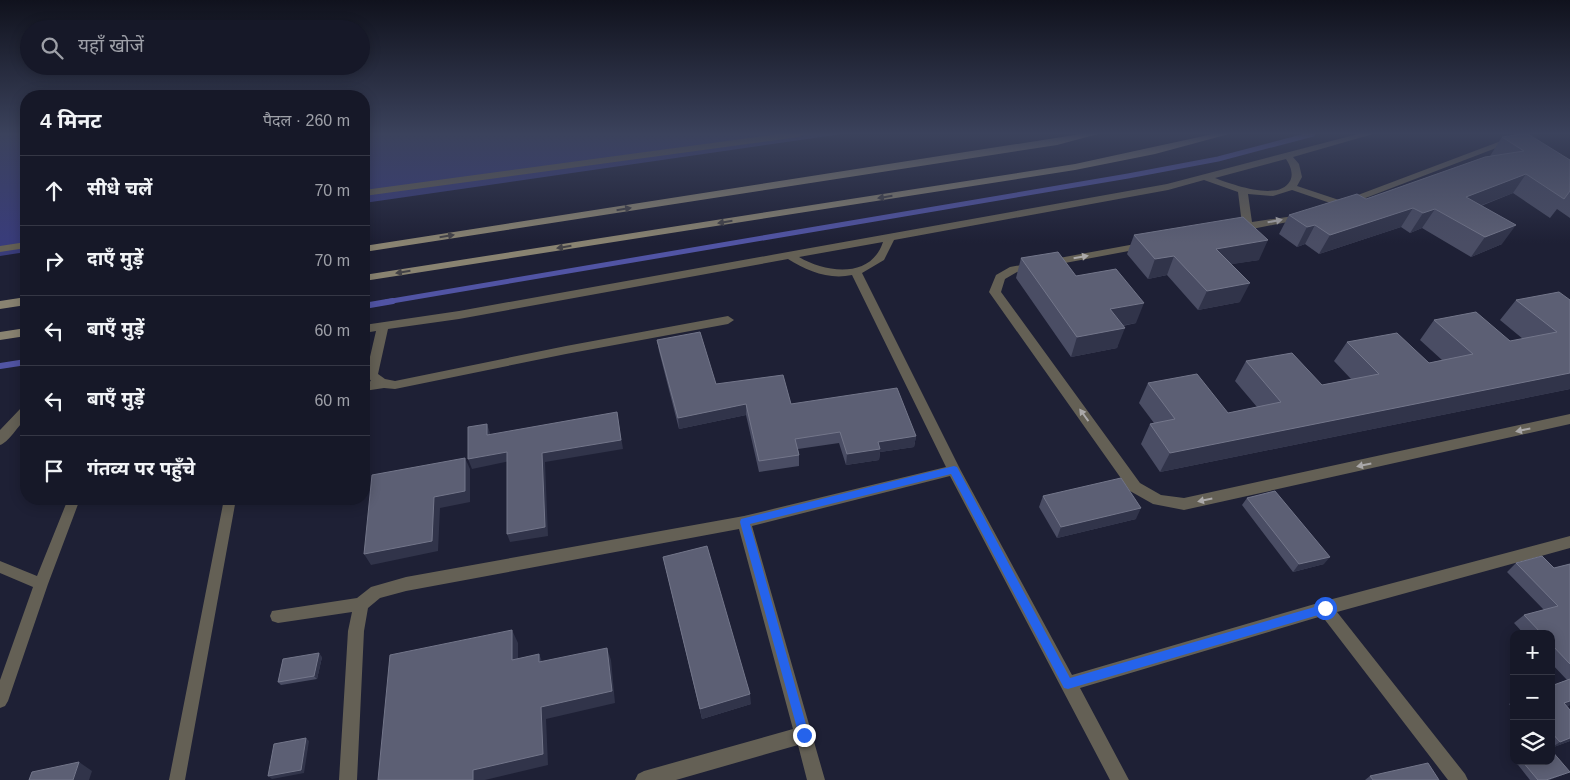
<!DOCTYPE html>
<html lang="hi">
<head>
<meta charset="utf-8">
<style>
	:root { --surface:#161828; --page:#1f2130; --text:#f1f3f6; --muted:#9ea0a8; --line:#353745 }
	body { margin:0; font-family:Helvetica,"Noto Sans Devanagari",sans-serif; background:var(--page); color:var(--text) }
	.controls { position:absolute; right:15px; bottom:15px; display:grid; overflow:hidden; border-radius:10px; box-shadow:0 2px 12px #0003 }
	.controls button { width:45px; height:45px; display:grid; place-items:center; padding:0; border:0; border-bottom:1px solid var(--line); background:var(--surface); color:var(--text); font:25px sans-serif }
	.stop { position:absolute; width:15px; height:15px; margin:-11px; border:4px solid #2563eb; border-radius:50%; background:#fff }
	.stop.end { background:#2563eb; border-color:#fff; box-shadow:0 1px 5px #0008 }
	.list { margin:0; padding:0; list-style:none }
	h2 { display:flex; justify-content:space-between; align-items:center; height:65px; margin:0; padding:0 20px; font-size:21px }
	h2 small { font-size:16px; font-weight:400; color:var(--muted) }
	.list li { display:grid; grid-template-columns:32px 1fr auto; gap:15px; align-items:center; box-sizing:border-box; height:70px; padding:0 20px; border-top:1px solid var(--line) }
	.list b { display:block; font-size:19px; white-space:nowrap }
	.list em { font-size:16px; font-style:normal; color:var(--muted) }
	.icon { flex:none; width:28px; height:28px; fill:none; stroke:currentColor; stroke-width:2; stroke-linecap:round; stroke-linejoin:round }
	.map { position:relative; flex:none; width:1570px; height:780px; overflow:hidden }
	.search { position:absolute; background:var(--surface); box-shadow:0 2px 12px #0003; left:20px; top:20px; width:350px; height:55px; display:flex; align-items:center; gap:12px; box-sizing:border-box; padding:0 18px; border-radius:28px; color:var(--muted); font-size:19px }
	.panel { position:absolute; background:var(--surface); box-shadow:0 2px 12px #0003; left:20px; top:90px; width:350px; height:415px; border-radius:20px }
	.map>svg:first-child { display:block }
</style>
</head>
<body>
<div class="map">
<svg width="1570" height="780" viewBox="0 0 1570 780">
	<rect width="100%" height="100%" fill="#1e2035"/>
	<path fill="#393c7b" d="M0 134H26V252L0 256Z
		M364 134H842L364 203Z"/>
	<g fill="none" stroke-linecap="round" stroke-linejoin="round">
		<path stroke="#5154a4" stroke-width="5" d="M386 302 1128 176 1218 159 1313 134"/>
		<path stroke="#5154a4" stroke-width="6" d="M364 306 393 301
			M0 366 26 362"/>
		<path fill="#646055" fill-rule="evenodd" d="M68 499H80L48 584 8 701 5 706 0 708V680L33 587 0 573V561L37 576Z
			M224 499H236L185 780H169Z"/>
		<path fill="#646055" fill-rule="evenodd" d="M778 134H803L799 137 364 196V190Z
			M1358 134H1373L1293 157 1299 164 1302 177 1297 186 1342 201 1509 138 1512 137 1517 140 1342 207 1292 190 1273 196 1248 194 1252 222 1307 214V218L1303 219 1247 230H1233V226L1242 224 1238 192 1204 180 1168 190 894 240 884 260 862 273 960 469 1072 675 1325 601 1570 536V548L1337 612 1465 774 1468 780H1448L1322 616 1080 688 1129 780H1110L950 476 752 526 825 780H807L798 745 676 780H635L638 774 644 771 793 729 739 529 406 591 380 598 368 608 364 631 357 780H339L348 631 352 612 278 623 272 621 270 616 272 611 357 598 371 587 406 577 744 516 946 467 852 275C829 280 807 271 788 259L459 319 388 329 378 374 385 379 395 381 566 346 728 316 734 320 728 324 566 354 395 389 384 388 364 391V383L371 381 366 374 376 331 364 333V325L459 311 1167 184ZM1286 159C1290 165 1294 174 1290 181 1279 202 1231 184 1215 178ZM883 242C871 279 826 273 799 257Z
			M26 242V248L0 252V246Z
			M1146 242 1151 245 1150 247 1017 272 1005 279 1001 292 1140 483 1161 495 1184 498 1570 414V424L1184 510 1153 504 1130 491 989 292 996 275 1010 267Z
			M26 406V418C19 425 8 443 0 445V430L21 408Z"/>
		<path fill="#898371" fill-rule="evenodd" d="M1081 134H1098L1057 145 364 252V246Z
			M1213 134H1229L1155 154 1075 170 364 281V275L1075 164Z
			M26 297V305L0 309V301Z
			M26 328V336L0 340V332Z"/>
	</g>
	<path fill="#4a4d64" d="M1502 137 1570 160V218L1557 209 1550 218 1513 193 1481 206 1502 244 1471 257 1422 228 1410 233 1401 227 1319 254 1305 244 1297 247 1279 234 1289 215 1366 199 1490 156Z
		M1134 235 1259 260 1231 264 1240 302 1198 310 1167 275 1148 279 1127 254Z
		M1021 258 1076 276 1136 323 1123 326 1117 348 1071 357 1016 278Z
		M1516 300H1570V389L1160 472 1141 444 1150 424 1154 423 1139 403 1148 383 1228 413 1257 407 1235 381 1246 361 1322 385 1351 379 1334 361 1347 342 1429 363 1442 360 1420 340 1434 320 1510 341 1523 339 1500 320Z
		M657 340 716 384 791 404 916 436 914 447 880 452 879 460 846 465 839 443 798 449 799 455V466L759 472 746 415 679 429 659 351Z
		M1043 496 1136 519 1057 538 1039 507Z
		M1247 498 1324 564 1293 572 1242 505Z
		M663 557 751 704 702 719Z
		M1516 563 1554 568 1570 564V705L1567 706 1570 710V741L1551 748V686L1567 680 1551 663V634H1524L1514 623 1524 615 1544 610 1507 572Z
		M322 657 317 679 281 685 278 682Z
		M1514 701V710L1509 704Z
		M1515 761H1551L1565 774 1549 780H1530Z
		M1370 776 1439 780H1365Z"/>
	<path fill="#31344a" d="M1526 174 1513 193 1453 216 1466 197Z
		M1413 208 1401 227 1319 254 1330 235Z
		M1435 209 1422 228 1410 233 1423 213Z
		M1315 225 1305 244 1297 247 1307 227Z
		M1516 225 1502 244 1471 257 1485 237Z
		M1268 240 1259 260 1208 268 1216 249Z
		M1174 256 1167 275 1148 279 1155 259Z
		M1250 283 1240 302 1198 310 1207 291Z
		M1144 303 1136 323 1103 329 1110 309Z
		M1125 328 1117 348 1071 357 1077 337Z
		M1570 373V389L1160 472 1170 453Z
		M746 404V415L679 429 678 418Z
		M364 411 365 414 368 475 364 476Z
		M617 412 623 449 545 462 548 536 510 542 507 534 542 453Z
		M487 424 490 433 491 444 487 435Z
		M916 436 914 447 880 452 879 460 846 465 847 454 878 442Z
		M507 452 510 461 472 469 468 459Z
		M465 458 470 469V502L440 508 438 551 371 565 364 554 434 497Z
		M1141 508 1136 519 1057 538 1061 527Z
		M1330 557 1324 564 1293 572 1299 564Z
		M512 630 518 643V672L512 660Z
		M607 648 611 660 615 703 546 719 548 765 485 780H473V770L541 707Z
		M319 653 322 657 317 679 314 676Z
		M539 654 544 666 539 662Z
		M750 694 751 704 702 719 700 709Z
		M1570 701V705L1553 711 1564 703Z
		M306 738 309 741 304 773 272 779 268 776Z
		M1570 738V741L1551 748 1560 742Z
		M79 762 92 771 89 780H73Z
		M1570 772 1565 774 1549 780H1546Z"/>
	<path fill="#5c5f74" stroke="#73768a" d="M1522 134H1528L1570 160V191L1564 199 1526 174 1466 197 1516 225 1485 237 1435 209 1423 213 1413 208 1330 235 1315 225 1307 227 1289 215 1357 194 1366 199 1485 157 1524 151 1502 137Z
		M1243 217 1268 240 1216 249 1250 283 1207 291 1174 256 1155 259 1134 235Z
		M1058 252 1076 276 1116 269 1144 303 1110 309 1125 328 1077 337 1021 258Z
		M1559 292 1570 300V373L1170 453 1150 424 1175 419 1148 383 1197 374 1228 413 1281 402 1246 361 1292 353 1322 385 1379 374 1347 342 1397 333 1429 363 1473 354 1434 320 1476 312 1510 341 1557 332 1516 300Z
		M700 332 716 384 783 375 791 404 897 388 916 436 878 442 880 449 847 454 840 432 795 439 799 455 759 461 746 404 678 418 657 340Z
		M617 412 621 440 542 453 545 527 507 534V452L468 459V427L487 424V435Z
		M465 458V491L434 497 432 541 364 554 372 475Z
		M1121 478 1141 508 1061 527 1043 496Z
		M1275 491 1330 557 1299 564 1247 498Z
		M707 546 750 694 700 709 663 557Z
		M1542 556 1554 568 1570 564V664L1551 644V634H1542L1524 615 1558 606 1516 563Z
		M512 630V660L539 654V662L607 648 612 691 541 707 543 754 473 770V780H378L390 655Z
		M319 653 314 676 278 682 283 659Z
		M1570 679V701L1564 703 1570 710V738L1560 742 1551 732V686Z
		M306 738 301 770 268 776 274 744Z
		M1551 750 1570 772 1546 780H1538L1522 761H1551Z
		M79 762 73 780H29L32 772Z
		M1428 763 1439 780H1373L1370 776Z"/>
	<defs><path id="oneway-solid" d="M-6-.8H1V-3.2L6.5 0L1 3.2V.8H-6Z" transform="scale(1.25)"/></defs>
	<g fill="#434247">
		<use href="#oneway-solid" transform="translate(885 197) rotate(171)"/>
		<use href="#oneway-solid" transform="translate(624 209) rotate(-9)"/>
		<use href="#oneway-solid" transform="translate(725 222) rotate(171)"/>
		<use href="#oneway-solid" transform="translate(447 236) rotate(-9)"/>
		<use href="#oneway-solid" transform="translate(564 247) rotate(171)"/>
		<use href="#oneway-solid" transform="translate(403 272) rotate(171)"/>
	</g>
	<g fill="#aaa8a9">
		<use href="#oneway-solid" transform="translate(1275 221) rotate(-10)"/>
		<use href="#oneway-solid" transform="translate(1081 257) rotate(-10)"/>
		<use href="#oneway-solid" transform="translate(1084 415) rotate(-126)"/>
		<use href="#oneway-solid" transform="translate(1523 430) rotate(168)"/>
		<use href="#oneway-solid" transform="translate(1364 465) rotate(168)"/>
		<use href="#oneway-solid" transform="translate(1205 500) rotate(168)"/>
	</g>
	<linearGradient id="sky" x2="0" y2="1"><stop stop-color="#10121d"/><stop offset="0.55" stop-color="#3b425c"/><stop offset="1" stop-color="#3b425c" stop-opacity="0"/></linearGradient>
	<rect width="1570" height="243" fill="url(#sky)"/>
	<path fill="#2563eb" d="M954 466 957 467 1070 678 1325 604 1330 608 1325 613 1068 689 1064 688 951 474 750 524 809 735 808 739 804 741 800 739 740 522 741 519Z"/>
</svg>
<div class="controls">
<button>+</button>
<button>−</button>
<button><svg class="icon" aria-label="layers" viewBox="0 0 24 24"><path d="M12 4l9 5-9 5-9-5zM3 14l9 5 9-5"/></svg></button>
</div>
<div class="stop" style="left:1325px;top:608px"></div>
<div class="stop end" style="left:804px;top:735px"></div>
<div class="search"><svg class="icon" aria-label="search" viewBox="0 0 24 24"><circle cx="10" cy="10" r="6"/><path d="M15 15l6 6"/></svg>यहाँ खोजें</div>
<section class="panel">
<h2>4 मिनट<small>पैदल · 260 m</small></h2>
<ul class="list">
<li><svg class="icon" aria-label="ahead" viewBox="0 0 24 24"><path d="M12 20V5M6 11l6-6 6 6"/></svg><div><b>सीधे चलें</b></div><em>70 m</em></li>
<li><svg class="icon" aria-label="right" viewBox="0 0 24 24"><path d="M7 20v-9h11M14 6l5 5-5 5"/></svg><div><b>दाएँ मुड़ें</b></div><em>70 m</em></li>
<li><svg class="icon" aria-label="left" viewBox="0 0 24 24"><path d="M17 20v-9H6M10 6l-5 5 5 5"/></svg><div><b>बाएँ मुड़ें</b></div><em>60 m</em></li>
<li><svg class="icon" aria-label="left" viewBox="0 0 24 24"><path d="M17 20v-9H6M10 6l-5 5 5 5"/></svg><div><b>बाएँ मुड़ें</b></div><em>60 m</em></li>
<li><svg class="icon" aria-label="arrive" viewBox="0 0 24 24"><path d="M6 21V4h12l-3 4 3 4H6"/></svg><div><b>गंतव्य पर पहुँचे</b></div></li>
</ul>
</section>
</div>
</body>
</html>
